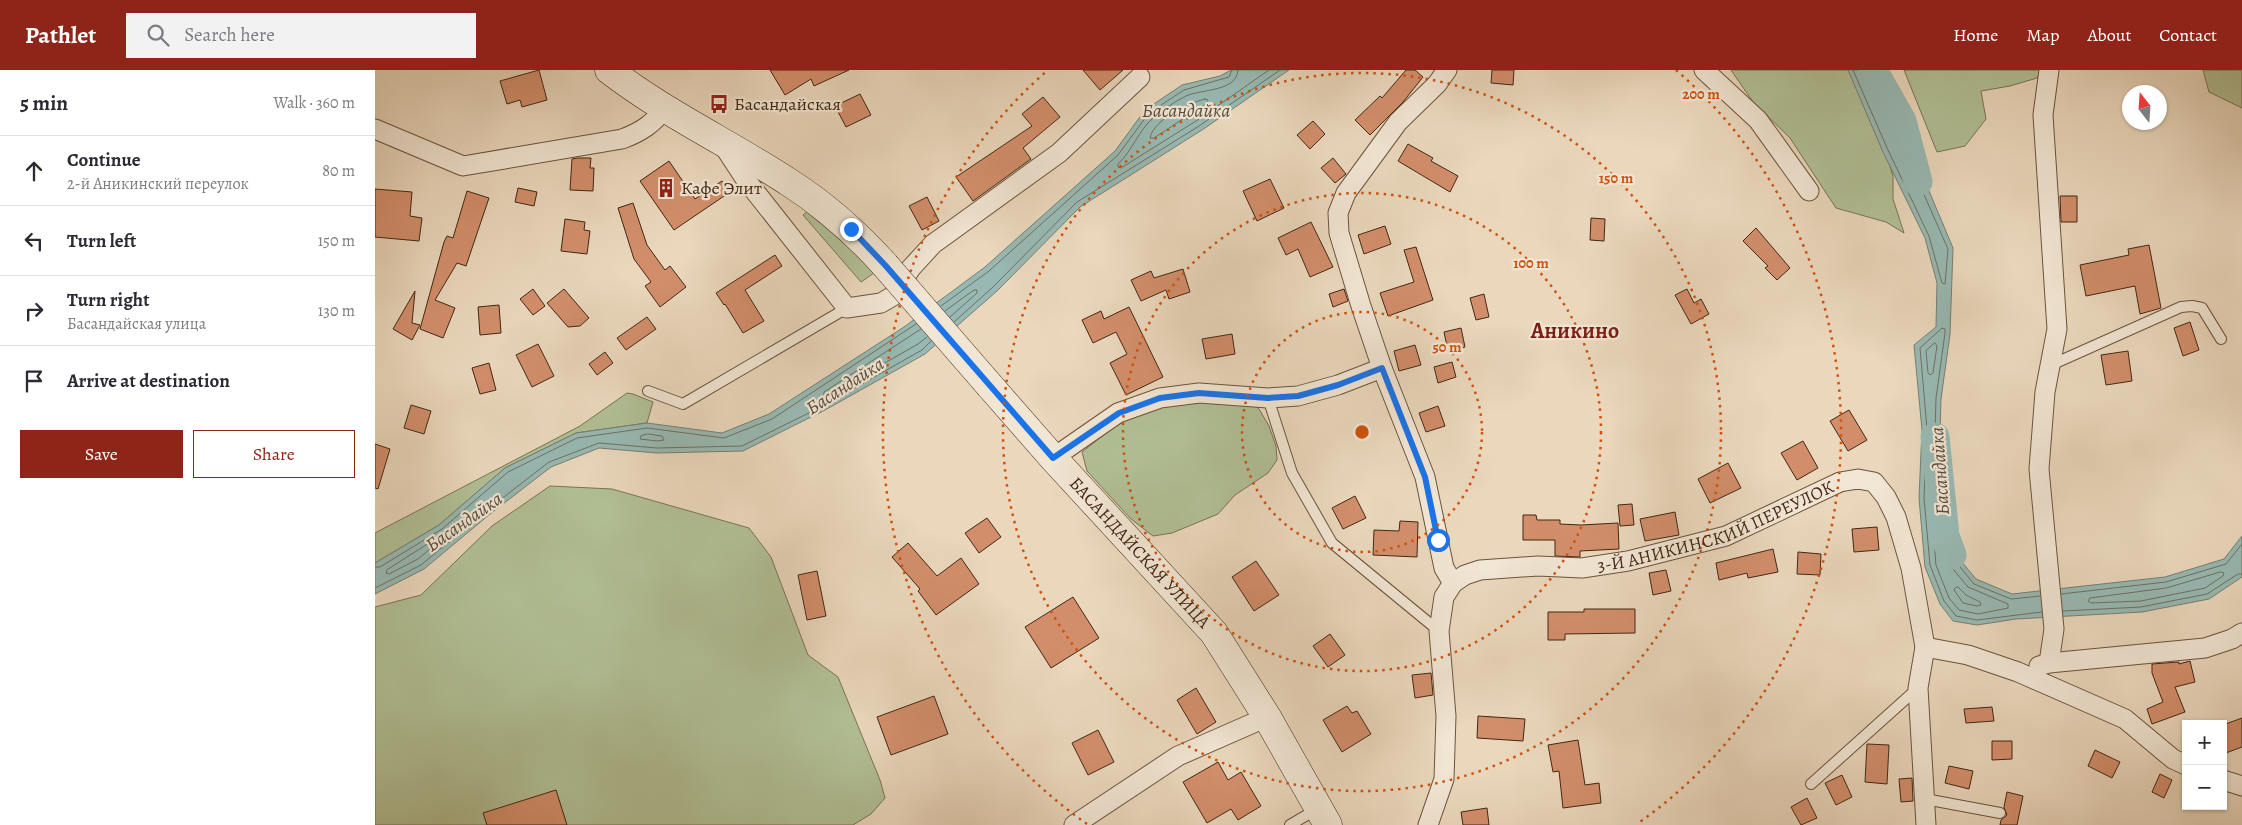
<!DOCTYPE html>
<html lang="en">
<head>
<meta charset="utf-8">
<style>
	:root { --surface:#fff; --page:#f2f2f3; --text:#2b2b33; --muted:#7c7c81; --line:#e1e1e2; --accent:#8f2418 }
	body { margin:0; font-family:Alegreya,serif; background:var(--page); color:var(--text) }
	.controls { position:absolute; right:15px; bottom:15px; display:grid; overflow:hidden; border-radius:0px; box-shadow:0 1px 4px #0004 }
	.controls button { width:45px; height:45px; display:grid; place-items:center; padding:0; border:0; border-bottom:1px solid var(--line); background:var(--surface); color:var(--text); font:25px sans-serif }
	.compass { position:absolute; left:1747px; top:15px; width:45px; height:45px; border-radius:50%; background:var(--surface); box-shadow:0 1px 4px #0004; rotate:343deg }
	.stop { position:absolute; width:15px; height:15px; margin:-11px; border:4px solid #1a73e8; border-radius:50%; background:#fff }
	.stop.end { background:#1a73e8; border-color:#fff; box-shadow:0 1px 5px #0008 }
	.list { margin:0; padding:0; list-style:none }
	h2 { display:flex; justify-content:space-between; align-items:center; height:65px; margin:0; padding:0 20px; font-size:21px }
	h2 small { font-size:16px; font-weight:400; color:var(--muted) }
	.list li { display:grid; grid-template-columns:32px 1fr auto; gap:15px; align-items:center; box-sizing:border-box; height:70px; padding:0 20px; border-top:1px solid var(--line) }
	.list b { display:block; font-size:19px; white-space:nowrap }
	.list p { margin:0; font-size:16px; white-space:nowrap; color:var(--muted) }
	.list em { font-size:16px; font-style:normal; color:var(--muted) }
	.actions { display:flex; gap:10px; padding:15px 20px }
	.actions a { flex:1; padding:11px 0; border:1px solid var(--accent); border-radius:0px; text-align:center; font-size:18px; color:var(--accent) }
	.actions .main { background:var(--accent); color:#fff }
	.icon { flex:none; width:28px; height:28px; fill:none; stroke:currentColor; stroke-width:2; stroke-linecap:round; stroke-linejoin:round }
	.map { position:relative; flex:none; width:1867px; height:755px; overflow:hidden }
	header { display:flex; align-items:center; gap:30px; box-sizing:border-box; height:70px; padding:0 25px; background:var(--accent); color:#fff }
	header strong { font-size:24px }
	nav { display:flex; gap:28px; margin-inline-start:auto; font-size:18px }
	.search { width:350px; height:45px; background:var(--page); display:flex; align-items:center; gap:12px; box-sizing:border-box; padding:0 18px; border-radius:0px; color:var(--muted); font-size:19px }
	main { display:flex }
	aside { flex:1; background:var(--surface) }
	.map>svg:first-child { display:block }
</style>
</head>
<body>
<header>
<strong>Pathlet</strong>
<div class="search"><svg class="icon" aria-label="search" viewBox="0 0 24 24"><circle cx="10" cy="10" r="6"/><path d="M15 15l6 6"/></svg>Search here</div>
<nav><a>Home</a><a>Map</a><a>About</a><a>Contact</a></nav>
</header>
<main>
<aside>
<h2>5 min<small>Walk · 360 m</small></h2>
<ul class="list">
<li><svg class="icon" aria-label="ahead" viewBox="0 0 24 24"><path d="M12 20V5M6 11l6-6 6 6"/></svg><div><b>Continue</b><p>2-й Аникинский переулок</p></div><em>80 m</em></li>
<li><svg class="icon" aria-label="left" viewBox="0 0 24 24"><path d="M17 20v-9H6M10 6l-5 5 5 5"/></svg><div><b>Turn left</b></div><em>150 m</em></li>
<li><svg class="icon" aria-label="right" viewBox="0 0 24 24"><path d="M7 20v-9h11M14 6l5 5-5 5"/></svg><div><b>Turn right</b><p>Басандайская улица</p></div><em>130 m</em></li>
<li><svg class="icon" aria-label="arrive" viewBox="0 0 24 24"><path d="M6 21V4h12l-3 4 3 4H6"/></svg><div><b>Arrive at destination</b></div></li>
</ul>
<div class="actions"><a class="main">Save</a><a>Share</a></div>
</aside>
<div class="map">
<svg width="1867" height="755" viewBox="0 0 1867 755">
	<rect width="100%" height="100%" fill="#ead7bc"/>
	<filter id="stains"><feTurbulence type="fractalNoise" baseFrequency=".004" numOctaves="4"/><feColorMatrix values="0 0 0 0 .2 0 0 0 0 .09 0 0 0 0 .02 0 0 0 .5 -.17"/></filter>
	<radialGradient id="worn" r=".72"><stop offset=".6" stop-color="#630" stop-opacity="0"/><stop offset="1" stop-color="#630" stop-opacity=".3"/></radialGradient>
	<path fill="#b1bf95" stroke="#7a7354" d="M1356 0H1474L1501 51 1518 106V129L1529 163 1511 152 1461 138 1415 68 1378 32Z
		M1529 0H1666L1662 8 1635 16 1606 21 1611 49 1590 76 1562 82Z
		M1828 0H1867V38L1834 22Z
		M432 142 502 201 486 212 428 145Z
		M252 323 258 324 278 332 272 353 201 363 130 398 64 455 0 493V463L205 356Z
		M848 328H872L884 339 894 356 901 376 902 390 893 403 860 425 843 444 797 463 778 466 756 449 712 401 707 382 740 356 777 337Z
		M175 416 237 419 374 458 396 487 433 585 463 607 505 710 510 728 496 744 478 755H0V537L46 525 117 456Z"/>
	<path fill="#98b9b3" stroke="#767f73" d="M856 0H914L827 60 705 137 622 221 550 284 450 340 368 381 282 383 224 378 176 397 115 444 49 499 0 524V493L64 455 130 398 201 363 272 353 347 363 394 344 529 257 610 197 740 81 770 40 807 15 845 6Z
		M1473 0H1498L1546 102 1578 178 1575 264 1566 329 1563 432 1577 480 1601 509 1637 524 1790 507 1849 489 1867 466V507L1834 529 1767 542 1641 549 1602 555 1578 551 1565 534 1550 497 1544 428 1547 360 1539 275 1561 257 1562 213 1550 168 1508 82Z"/>
	<g fill="none" stroke-linecap="round" stroke-linejoin="round">
		<path stroke="#6d7063" stroke-width="1" d="M863 0C862 22 826 19 811 26 801 31 787 40 778 48 764 60 757 81 743 94V97L746 98 821 51 894 0
			M1478 0 1513 80 1554 166 1567 213 1570 214 1573 179 1494 0
			M830 29 833 30 832 33 779 68H775C778 50 814 33 830 29Z
			M566 236 614 201 743 85 774 43 809 20 854 7 857 0
			M570 241 599 220H602V223L575 247
			M579 252 618 217 702 132 824 56 905 0
			M546 259 449 322V326H452L543 274 552 267
			M1560 273 1562 276 1558 303 1555 305 1553 303 1551 281Z
			M273 364 287 366 289 370 282 371 265 369 266 366Z
			M53 474 56 475V478L43 489 14 504 11 503 12 500Z
			M1560 475H1564L1568 487 1593 517 1633 534V538L1603 544 1584 540 1574 528 1561 495Z
			M0 497H5L67 459 133 402 202 368 272 358 349 368 397 349 541 254
			M1846 502 1849 503 1848 506 1830 518 1766 531 1716 533 1713 531 1715 528 1791 518Z
			M1583 517 1591 525 1605 532 1606 535 1602 536 1588 533 1579 520 1580 518Z
			M0 518 46 495 112 440 174 392 224 373 282 378 367 376 448 336 547 280 556 271
			M1686 524 1791 512 1851 494 1867 474
			M1665 526 1636 529 1599 514 1572 481 1558 432 1561 328 1570 263V259L1567 258 1545 278 1552 359 1549 428 1555 495 1569 531 1581 546 1602 550 1667 542
			M1688 541 1766 537 1832 524 1863 504H1867"/>
		<path stroke="#98b9b3" stroke-width="29" d="M1498 0 1527 51 1543 112
			M1560 367 1570 466 1577 485"/>
	</g>
	<path fill="#d28e6b" stroke="#422713" d="M164 0 172 30 147 37 145 30 132 34 125 11Z
		M395 0H474L439 16 436 9 410 25Z
		M708 0H748L725 20Z
		M1031 0H1040L1048 7 1028 32 995 65 980 50 1005 26 1007 28Z
		M1117 0H1139L1138 15 1116 13Z
		M485 24 496 45 471 57 460 36Z
		M668 27 685 47 648 78 656 89 598 131 581 107 657 56 647 44Z
		M938 51 950 64 935 79 922 65Z
		M1033 74 1058 88 1056 91 1083 106 1075 122 1023 91Z
		M202 88H216L215 98H219L218 121 195 120 197 89Z
		M958 88 971 104 960 113 946 98Z
		M294 91 320 129 347 111 355 122 299 160 265 111Z
		M895 109 909 138 882 151 868 121Z
		M143 118 162 122 159 136 140 132Z
		M0 119 37 122 35 146 47 148 44 171 0 167Z
		M92 121 114 128 91 196 82 193 60 230 80 238 68 268 45 259 69 172 72 166 78 168Z
		M1685 126H1702V152H1686Z
		M552 127 564 151 547 160 534 136Z
		M258 133 272 175 290 200 295 196 311 217 285 237 270 216 276 212 259 189 243 138Z
		M1216 148 1230 149 1229 171 1215 170Z
		M190 149 210 152 209 160 215 161 212 184 186 181Z
		M936 152 958 197 935 207 923 179 911 185 903 168Z
		M1010 156 1016 174 989 184 983 165Z
		M1381 158 1415 198 1402 210 1390 198 1393 196 1368 171Z
		M1774 175 1786 238 1765 244 1760 216 1711 226 1705 195 1754 185 1753 179Z
		M1041 177 1058 230 1013 246 1005 223 1039 212 1029 180Z
		M400 185 407 196 370 220 389 251 368 263 350 234 349 235 341 223Z
		M808 199 815 222 794 229 791 220 766 231 756 210 776 201 779 208Z
		M158 219 170 236 158 245 145 229Z
		M189 219 214 248 205 256 193 257 172 233Z
		M969 219 973 231 958 237 954 224Z
		M1312 219 1319 233 1326 229 1334 244 1316 254 1300 225Z
		M40 221 37 253 45 255 37 270 18 259Z
		M1109 224 1114 247 1101 250 1095 228Z
		M124 235 126 263 105 265 103 237Z
		M754 237 788 307 751 325 735 293 752 284 741 262 718 273 707 250 726 241 729 249Z
		M272 247 281 259 251 280 242 268Z
		M1815 252 1824 280 1808 286 1799 258Z
		M1086 258 1090 277 1073 281 1069 262Z
		M857 264 860 284 831 289 827 269Z
		M163 274 179 306 157 317 141 285Z
		M1040 275 1046 295 1024 301 1019 281Z
		M1753 281 1757 311 1731 315 1726 285Z
		M230 282 238 293 222 305 214 294Z
		M1077 292 1081 307 1063 313 1059 297Z
		M114 293 121 320 105 324 97 298Z
		M36 335 56 341 49 364 29 358Z
		M1063 336 1070 356 1051 362 1044 343Z
		M1474 340 1492 370 1473 381 1455 351Z
		M1428 371 1443 398 1422 410 1406 383Z
		M0 374 15 379 3 419 0 418Z
		M1353 393 1366 418 1335 433 1323 409Z
		M980 426 991 448 968 459 957 438Z
		M1257 434 1259 455 1245 456 1243 435Z
		M1300 442 1304 465 1270 471 1265 449Z
		M1148 445H1161L1162 450H1185V454L1206 455 1243 453 1244 479 1205 481V487L1180 486V470H1148Z
		M612 448 626 467 604 483 590 463Z
		M1025 451 1043 452 1042 487 998 485 999 460 1024 461Z
		M1502 457 1504 480 1479 482 1477 459Z
		M533 473 562 506 586 488 604 514 561 545 543 521 545 519 517 487Z
		M1398 479 1403 502 1373 508 1372 503 1344 510 1341 493Z
		M1423 482 1446 484 1445 505 1422 504Z
		M881 491 904 525 879 541 857 507Z
		M1291 500 1296 521 1278 525 1274 503Z
		M442 501 451 546 432 550 423 505Z
		M698 527 724 568 676 598 650 557Z
		M1209 539H1260V563L1190 564V570H1173V542H1209Z
		M955 564 970 585 953 597 938 576Z
		M1815 591 1820 612 1800 617 1810 642 1777 654 1772 639 1788 632 1777 603V594L1804 592V594Z
		M1056 603 1058 625 1040 628 1037 605Z
		M821 618 841 652 822 664 802 630Z
		M559 626 573 664 516 685 502 647Z
		M972 636 977 643 982 641 996 664 967 682 948 650Z
		M1617 637 1619 651 1591 653 1589 639Z
		M1103 646 1150 649 1148 671 1102 668Z
		M1867 648V677L1848 684V655Z
		M723 660 739 692 713 705 697 673Z
		M1203 670 1210 715 1224 713 1226 733 1188 738 1184 701 1178 702 1173 675Z
		M1617 671H1637V689L1617 690Z
		M1492 674 1514 675 1512 714 1490 712Z
		M1720 680 1745 692 1737 708 1713 696Z
		M843 692 853 710 866 702 886 736 863 750 856 739 832 753 808 712Z
		M1574 696 1598 701 1594 719 1570 713Z
		M1785 704 1797 710 1789 728 1777 722Z
		M1467 705 1477 727 1461 735 1450 713Z
		M1537 708 1538 731 1526 732 1524 709Z
		M181 720 192 755H112L108 743Z
		M1632 722 1648 726 1642 755H1625L1626 750 1632 745 1629 737Z
		M1432 728 1442 748 1426 755 1416 737Z
		M1112 738 1114 755H1088L1086 742Z"/>
	<g fill="none" stroke-linecap="round" stroke-linejoin="round">
		<g stroke="#6c533d" stroke-width="12">
			<path id="lane" d="M1676 295 1806 237 1817 236 1827 238 1846 269
				M273 321 308 334 472 238
				M893 328 917 403 957 473 1064 561
				M1436 714 1543 618
				M1550 729 1625 743
				M915 755 942 739"/>
		</g>
		<g stroke="#6c533d" stroke-width="21">
			<g id="street">
				<path d="M1072 0 1062 14 1023 52 971 123 963 143 964 163 986 236 1007 298 1050 407 1069 498 1078 513"/>
				<path d="M1329 0 1383 50 1434 121"/>
				<path d="M1674 0 1668 45 1682 259 1670 322 1664 399 1679 559 1674 593"/>
				<path d="M0 59 88 96 247 69C266 62 278 54 290 38"/>
				<path d="M348 75 371 110 472 238 506 233 518 226 536 198 558 174 684 83 765 7"/>
				<path d="M678 388 743 343 785 328 824 323 893 328 923 326 963 315 1007 298"/>
				<path d="M1550 577 1593 585 1643 602 1750 649 1798 689 1811 695"/>
				<path d="M1664 596 1674 593 1830 578 1857 569 1867 563"/>
				<path d="M1848 710 1867 716"/>
				<path d="M699 755 803 686 892 647"/>
				<path id="s1" d="M1053 755 1069 709 1071 646 1064 561 1069 527 1078 513 1090 505 1105 500 1163 496 1207 498 1253 491 1351 466 1465 412 1483 409 1499 412 1511 427 1521 447 1536 498 1550 577 1543 618 1551 755"/>
			</g>
		</g>
		<g stroke="#422713" stroke-width="29">
			<g id="secondary">
				<path d="M234 0C291 44 356 74 415 113 451 136 482 164 510 195"/>
				<path id="s2" d="M615 316 678 388 839 563 892 647 953 755"/>
			</g>
		</g>
		<use href="#lane" stroke="#f1e5d3" stroke-width="10"/>
		<use href="#street" stroke="#f1e5d3" stroke-width="19"/>
		<use href="#secondary" stroke="#f1e5d3" stroke-width="28"/>
		<g stroke="#422713" stroke-width="29" stroke-linecap="butt">
			<path id="secondary-bridge" d="M510 195 615 316"/>
		</g>
		<use href="#secondary-bridge" stroke="#f1e5d3" stroke-width="28"/>
	</g>
	<g fill="none" stroke-linecap="round" stroke-linejoin="round">
		<path stroke="#1a73e8" stroke-width="6" d="M476 159 510 195 678 388 744 343 785 328 824 323 893 328 923 326 963 315 1007 298 1050 407 1063 470"/>
	</g>
	<g fill="none" stroke="#cf520d" stroke-width="2.5" stroke-dasharray="2.5 5">
		<circle cx="987" cy="362" r="120"/>
		<circle cx="987" cy="362" r="239"/>
		<circle cx="987" cy="362" r="359"/>
		<path d="M712 754A479 479 0 0 1 673 0M1301 0A479 479 0 0 1 1262 754"/>
	</g>
	<defs>
		<g id="bus-bare" transform="scale(1.5)"><path d="M-5-6H5V4H4V6H2V4H-2V6H-4V4H-5ZM-3.5-4V0h7V-4ZM-3.5 1.2v1.5H-2V1.2ZM2 1.2v1.5H3.5V1.2Z" fill="#8f2418" stroke="#f1e5d3" stroke-width="2.5" paint-order="stroke"/></g>
		<g id="building-bare" transform="scale(1.5)"><path d="M-4-6H4V6H1V3H-1V6H-4ZM-2.5-4.3h1.7v1.8h-1.7ZM.8-4.3h1.7v1.8H.8ZM-2.5-1h1.7V.8h-1.7ZM.8-1h1.7V.8H.8Z" fill="#8f2418" stroke="#f1e5d3" stroke-width="2.5" paint-order="stroke"/></g>
	</defs>
	<g fill-rule="evenodd">
		<use href="#bus-bare" x="344" y="34"/>
		<use href="#building-bare" x="291" y="118"/>
	</g>
	<g text-anchor="middle" dominant-baseline="central" stroke-width="4.5" stroke-linejoin="round" paint-order="stroke">
		<g font-size="18" fill="#422713" stroke="#f1e5d3" text-anchor="start">
			<text x="359" y="34">Басандайская</text>
			<text x="306" y="118">Кафе Элит</text>
		</g>
		<g font-size="18" fill="#422713" stroke="#f1e5d3">
			<text stroke="none"><textPath href="#s1" startOffset="521">3-Й АНИКИНСКИЙ ПЕРЕУЛОК</textPath></text>
			<text stroke="none"><textPath href="#s2" startOffset="224">БАСАНДАЙСКАЯ УЛИЦА</textPath></text>
		</g>
		<g font-size="19" font-style="italic" fill="#584c3b" stroke="#f1e5d3">
			<text x="811" y="41">Басандайка</text>
			<text transform="translate(470 316) rotate(-33)">Басандайка</text>
			<text transform="translate(1565 401) rotate(-94)">Басандайка</text>
			<text transform="translate(89 452) rotate(-35)">Басандайка</text>
		</g>
		<g font-size="22" font-weight="bold" fill="#7a1f14" stroke="#f1e5d3">
			<text x="1200" y="261">Аникино</text>
		</g>
	</g>
	<circle cx="987" cy="362" r="8" fill="#cf520d" stroke="#f1e5d3" stroke-width="2.5"/>
	<g font-size="15" text-anchor="middle" font-weight="bold" fill="#cf520d" stroke="#f1e5d3" stroke-width="4.5" stroke-linejoin="round" paint-order="stroke">
		<text x="1326" y="29">200 m</text>
		<text x="1241" y="113">150 m</text>
		<text x="1156" y="198">100 m</text>
		<text x="1072" y="282">50 m</text>
	</g>
	<rect width="100%" height="100%" filter="url(#stains)"/>
	<rect width="100%" height="100%" fill="url(#worn)"/>
</svg>
<div class="controls">
<button>+</button>
<button>−</button>
</div>
<svg class="compass" viewBox="-18 -18 36 36"><path d="M0-13l5 13h-10z" fill="#e53935"/><path d="M0 13l5-13h-10z" fill="#7c7c81"/></svg>
<div class="stop" style="left:1063px;top:470px"></div>
<div class="stop end" style="left:476px;top:159px"></div>
</div>
</main>
</body>
</html>
